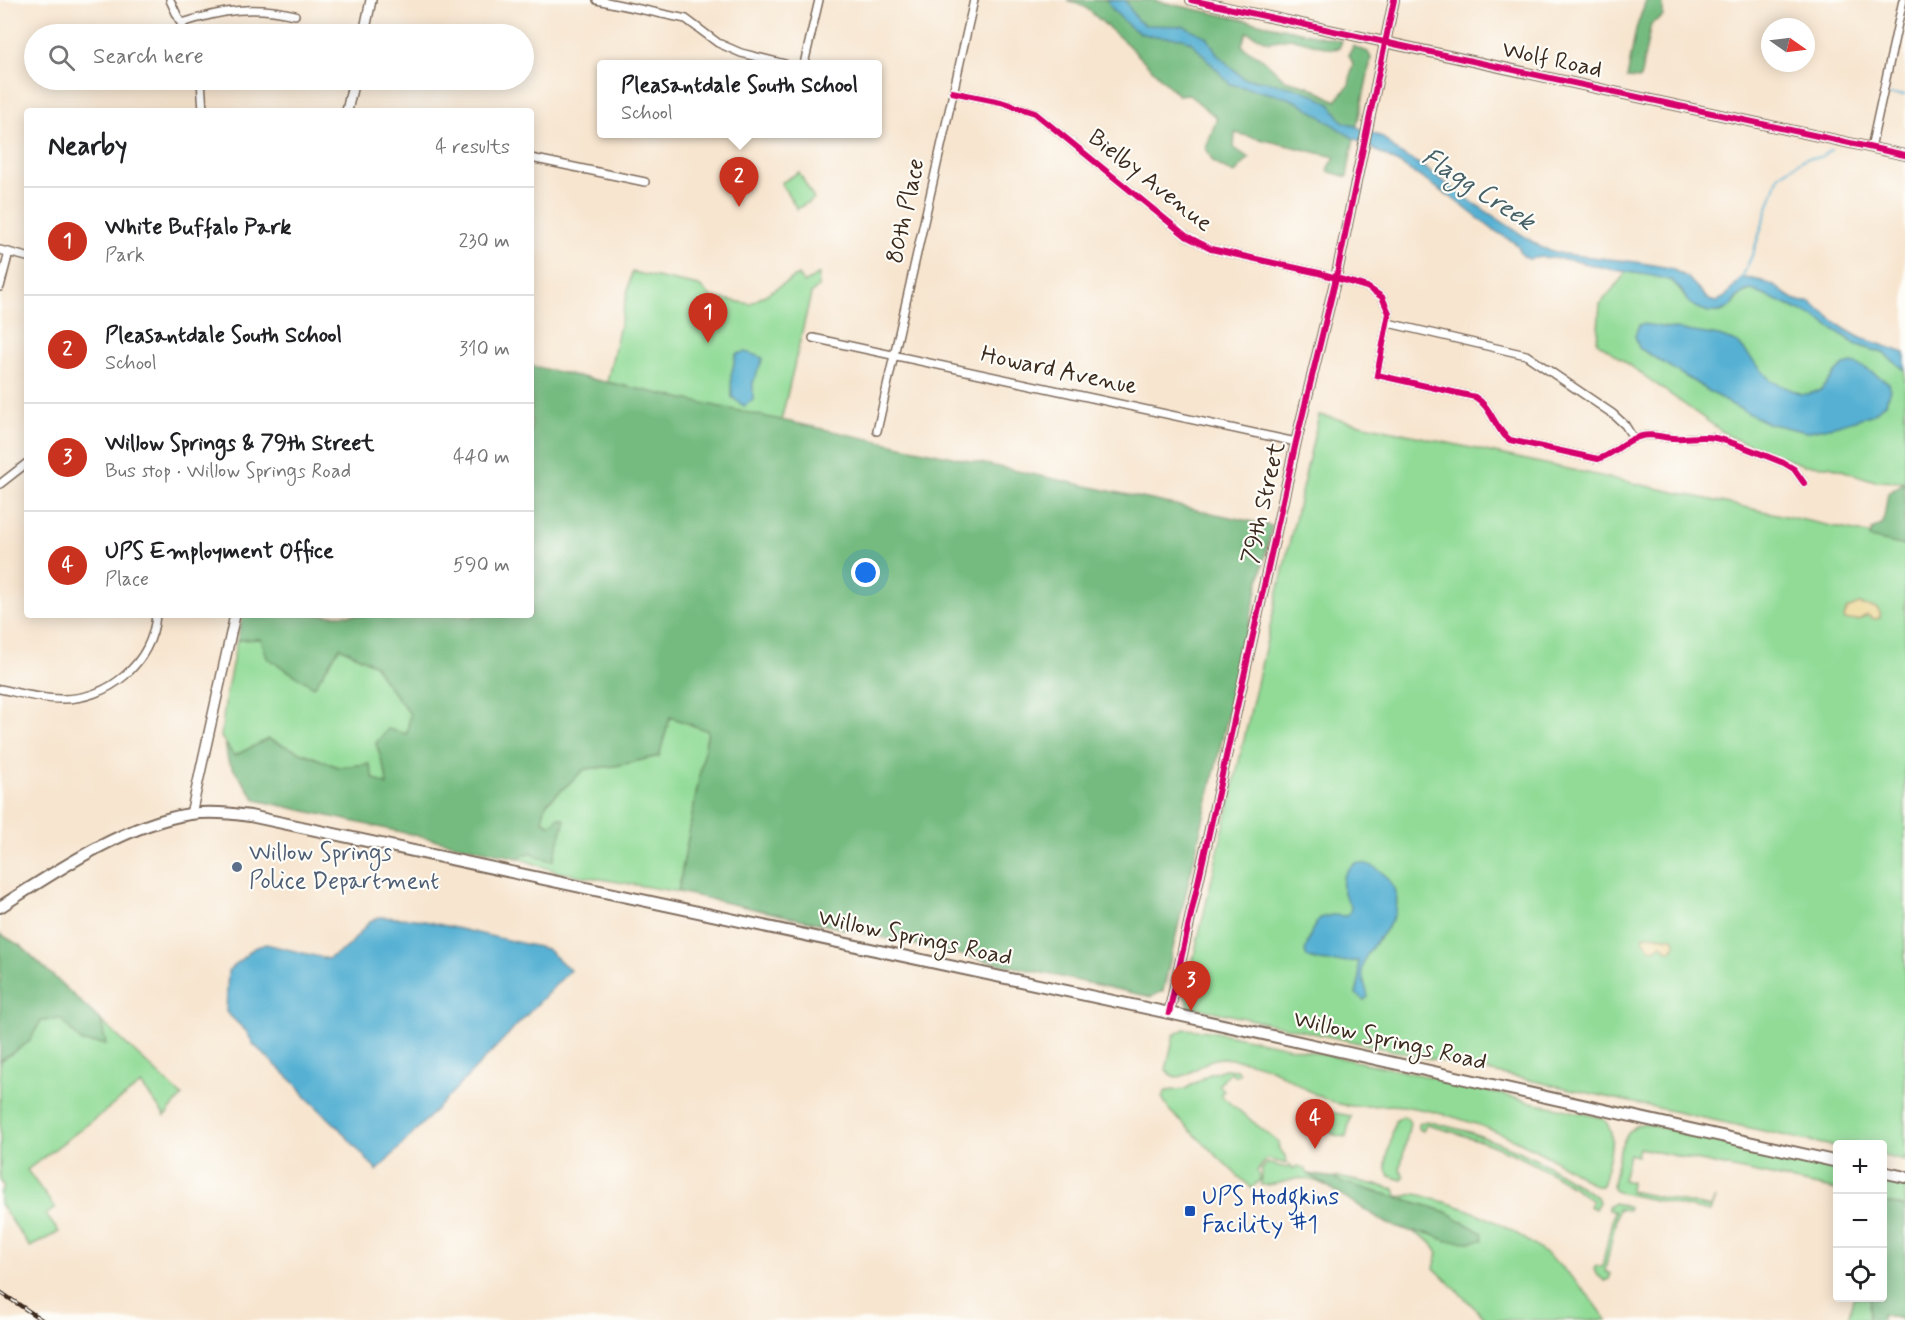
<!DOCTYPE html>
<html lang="en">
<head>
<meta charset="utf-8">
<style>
	:root { --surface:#fff; --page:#f6f6f6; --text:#202124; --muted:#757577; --line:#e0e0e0; --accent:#c8321e }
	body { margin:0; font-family:Mynerve,sans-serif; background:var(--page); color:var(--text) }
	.controls { position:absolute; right:18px; bottom:18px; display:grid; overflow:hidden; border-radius:6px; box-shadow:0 3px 15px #0003 }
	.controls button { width:54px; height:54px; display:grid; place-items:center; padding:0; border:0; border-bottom:2px solid var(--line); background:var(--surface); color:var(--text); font:30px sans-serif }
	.compass { position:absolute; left:1761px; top:18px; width:54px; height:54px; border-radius:50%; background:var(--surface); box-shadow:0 3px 15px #0003; rotate:104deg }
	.you { position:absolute; left:866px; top:573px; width:21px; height:21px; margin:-15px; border:4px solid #fff; border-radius:50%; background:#1a73e8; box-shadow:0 0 0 9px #1a73e833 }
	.badge { display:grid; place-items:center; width:39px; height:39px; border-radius:50%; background:var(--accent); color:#fff; font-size:20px; font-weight:700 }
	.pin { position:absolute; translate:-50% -50px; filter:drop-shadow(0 2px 3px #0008) }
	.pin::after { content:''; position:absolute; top:32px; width:21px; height:18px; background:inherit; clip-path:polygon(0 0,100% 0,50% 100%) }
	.popup { position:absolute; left:597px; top:60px; width:285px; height:78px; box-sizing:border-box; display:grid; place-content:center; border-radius:6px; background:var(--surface); filter:drop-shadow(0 2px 4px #0005); font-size:20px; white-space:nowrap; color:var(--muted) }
	.popup b { font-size:22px; color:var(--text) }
	.popup::after { content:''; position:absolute; left:50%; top:100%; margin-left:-12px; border:12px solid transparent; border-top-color:var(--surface) }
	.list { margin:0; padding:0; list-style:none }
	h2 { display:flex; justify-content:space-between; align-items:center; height:78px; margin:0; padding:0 24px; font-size:26px }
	h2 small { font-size:20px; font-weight:400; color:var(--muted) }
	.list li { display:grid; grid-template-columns:39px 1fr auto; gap:18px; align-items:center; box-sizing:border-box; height:108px; padding:0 24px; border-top:2px solid var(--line) }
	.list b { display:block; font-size:22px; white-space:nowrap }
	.list p { margin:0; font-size:20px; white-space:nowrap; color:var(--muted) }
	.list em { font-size:20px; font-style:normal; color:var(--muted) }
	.icon { flex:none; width:33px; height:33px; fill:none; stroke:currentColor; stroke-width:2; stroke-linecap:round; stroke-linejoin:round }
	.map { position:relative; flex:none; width:1905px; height:1320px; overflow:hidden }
	.search { position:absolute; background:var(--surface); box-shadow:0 3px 15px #0003; left:24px; top:24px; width:510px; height:66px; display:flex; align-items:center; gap:15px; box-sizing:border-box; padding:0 21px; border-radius:33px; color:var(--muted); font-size:22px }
	.panel { position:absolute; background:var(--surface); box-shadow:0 3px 15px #0003; left:24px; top:108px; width:510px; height:510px; border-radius:6px }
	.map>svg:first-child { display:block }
</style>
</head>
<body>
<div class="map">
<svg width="1905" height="1320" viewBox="0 0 1905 1320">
	<rect width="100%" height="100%" fill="#fdfcf7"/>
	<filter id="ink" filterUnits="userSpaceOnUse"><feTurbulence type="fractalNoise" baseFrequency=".0167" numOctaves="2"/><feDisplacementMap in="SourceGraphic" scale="12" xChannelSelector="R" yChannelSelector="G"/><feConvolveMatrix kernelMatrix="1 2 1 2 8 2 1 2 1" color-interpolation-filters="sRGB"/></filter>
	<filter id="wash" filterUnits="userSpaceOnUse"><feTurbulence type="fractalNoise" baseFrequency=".008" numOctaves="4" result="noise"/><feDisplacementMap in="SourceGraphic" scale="24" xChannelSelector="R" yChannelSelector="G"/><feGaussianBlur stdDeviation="1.35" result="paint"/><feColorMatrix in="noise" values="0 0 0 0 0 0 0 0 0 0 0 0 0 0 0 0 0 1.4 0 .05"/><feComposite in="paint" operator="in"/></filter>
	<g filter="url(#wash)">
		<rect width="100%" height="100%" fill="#f7e5cf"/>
		<path fill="#91db97" stroke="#66825a" stroke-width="1.5" d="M799 172 814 199 797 209 781 183Z
			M632 272 699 286 712 297 750 304 798 275 804 283 819 274 818 287 811 294 781 421 607 382Z
			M1627 272C1641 274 1661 274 1673 282 1680 287 1682 295 1688 301 1694 307 1709 313 1718 312 1733 311 1735 293 1752 290L1815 317 1857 345 1883 353 1905 370V482L1875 481 1829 466 1804 465 1730 437 1597 342 1600 304Z
			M1319 415 1905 542V1161L1883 1156 1882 1144H1838L1837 1147 1189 1006 1185 995Z
			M262 639 340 647 375 665 382 678 410 713 407 734 376 743 386 774 388 786 374 779 369 764 338 767 268 739 234 756 221 737 226 694 237 640Z
			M670 717 708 730 678 892 558 872 518 858 532 852 538 857 551 825 541 820 546 804 585 769 615 766 659 756Z
			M61 1019 82 1042 105 1044 101 1021 182 1096 165 1116 141 1084 27 1170 55 1208 46 1215 59 1232 30 1247 0 1204V1191L4 1188 0 1179V1061L28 1042 41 1021Z
			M1184 1029 1211 1031 1455 1082 1531 1102 1599 1117C1622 1127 1607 1164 1603 1183L1601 1186H1595C1536 1145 1475 1117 1403 1106 1380 1103 1358 1110 1335 1103 1313 1096 1295 1081 1275 1071 1260 1063 1238 1059 1223 1058 1203 1057 1192 1079 1173 1077L1166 1070 1174 1035Z
			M1225 1069 1237 1070 1240 1073 1236 1076 1230 1072 1219 1085 1224 1090 1220 1095 1279 1143 1278 1147 1286 1157 1287 1164 1267 1159 1257 1171 1260 1180 1252 1188 1239 1177 1169 1110 1162 1097 1166 1091 1185 1089 1210 1074Z
			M1312 1105 1335 1113 1351 1116 1346 1137 1335 1135 1325 1129 1317 1138 1301 1125 1300 1123 1304 1118 1307 1121 1315 1113 1311 1107Z
			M1403 1116 1408 1119 1410 1123 1400 1169 1404 1177 1402 1180 1389 1176 1386 1170V1163L1395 1121Z
			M1426 1121 1470 1132 1519 1151 1548 1166 1597 1197 1599 1202 1595 1209 1589 1206 1592 1201C1542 1162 1488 1140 1426 1125L1423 1131 1419 1129V1124Z
			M1644 1123 1705 1138 1837 1166V1190L1639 1148 1637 1156 1629 1154 1623 1180 1631 1182 1630 1191 1711 1208 1715 1198 1710 1212 1617 1192 1614 1190 1613 1185C1617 1164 1619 1129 1644 1123Z
			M1267 1163 1287 1168 1290 1165 1293 1169 1297 1166 1305 1169 1308 1174 1339 1192C1325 1185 1310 1176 1294 1179 1281 1182 1276 1186 1261 1185V1170Z
			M1882 1175 1905 1181V1207L1884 1202 1883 1207Z
			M1338 1177 1395 1189 1397 1196C1405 1198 1407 1195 1414 1194 1421 1194 1430 1198 1437 1200 1507 1218 1566 1260 1607 1320H1487L1434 1268 1438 1253 1430 1241 1410 1231 1431 1234 1447 1241 1482 1233 1446 1212 1432 1207 1341 1182 1335 1178Z
			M1614 1203 1629 1207 1628 1210 1618 1209 1605 1271 1611 1274 1609 1279 1605 1281 1596 1274 1594 1269 1596 1266 1602 1267 1614 1211 1608 1210V1207Z
			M1853 1298H1870L1868 1320H1848Z"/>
		<path fill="#74bb80" stroke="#58724f" stroke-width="1.5" d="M1067 0H1152L1342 41 1339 48 1332 49 1290 38 1269 42 1247 32 1242 44 1244 48 1263 59 1285 80 1308 86 1336 101 1349 85 1353 64 1349 55 1353 46 1368 52 1371 58C1364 98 1353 137 1347 177L1327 171 1335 157 1235 133 1234 148 1249 158 1234 174 1213 162 1206 148 1217 118 1188 94 1178 95 1127 44 1085 7Z
			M1646 0H1663V16L1651 24 1640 79 1627 78 1636 29Z
			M531 366 1272 526 1163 991 1151 997 678 892 708 731 670 717 659 756 615 766 585 769 546 804 542 820 551 825 559 817 565 820 553 861 538 857 532 852 518 858 256 800 228 761 225 743 234 756 268 739 338 767 369 764 374 779 387 785 386 774 376 743 388 729 407 734 410 714 382 678 375 665 340 647 314 687 267 658 261 639 237 640 243 615H459L473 617 474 615H531Z
			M1905 482V546L1870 538 1872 530 1883 524 1888 493Z
			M0 934 21 946 101 1021 106 1044 82 1042 61 1019 41 1021 29 1042 0 1061Z
			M1308 1174 1335 1178 1341 1182 1431 1207 1446 1212 1482 1233 1483 1240 1471 1242 1447 1241 1431 1234 1410 1231 1388 1224Z
			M1883 1202 1905 1207V1320L1882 1314V1320H1868L1870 1298H1882Z"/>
		<path fill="#eeda9e" stroke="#94825e" stroke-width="1.5" d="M1859 604 1876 608 1880 612V618L1874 619 1867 615 1858 620H1845L1844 617 1847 609Z
			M1649 935 1673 938 1676 943 1671 950H1667L1662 944 1655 949 1649 948 1643 939 1644 936Z"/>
		<path fill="#55b0d3" stroke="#486d78" stroke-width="1.5" d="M1107 0H1125L1137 20 1145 25 1184 26 1207 37 1218 55 1244 79 1259 80 1298 89 1313 94 1330 104 1342 121 1382 137 1399 153 1419 164 1475 204 1542 248 1563 254 1636 262 1670 268 1687 277 1709 300 1716 302 1725 297 1741 278C1754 278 1767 281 1779 289 1791 297 1794 302 1810 302L1845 329 1859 337 1905 353V370L1883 353 1857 345 1815 317 1752 290 1746 291 1737 297 1730 307 1720 312H1709L1697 308 1688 302 1681 290 1672 281 1653 276 1609 269 1571 260 1542 257 1528 259 1521 254 1518 245 1492 229 1448 195 1400 164 1348 135 1302 104 1288 98 1230 84 1192 43 1183 38 1151 36 1140 33 1130 27 1113 10Z
			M1643 324 1719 336 1738 343 1771 381 1801 394H1808L1821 390 1836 372 1844 365 1853 363 1865 368 1889 383 1890 388 1886 403 1871 415 1838 425 1806 432 1767 423 1725 401 1639 348 1635 336 1639 325Z
			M746 352 763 358 753 383V400L744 406 732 397 731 376 736 354Z
			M1356 863C1368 862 1376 867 1385 875 1391 881 1394 887 1396 895 1402 922 1373 938 1364 961 1359 975 1366 984 1368 997L1364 1000 1356 994 1359 981 1358 961C1341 962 1322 964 1307 957L1305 951 1312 930 1320 918 1332 915 1345 916 1350 912 1351 906C1340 891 1338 874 1356 863Z
			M380 917 416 919 547 949 570 970 377 1171 337 1126 306 1097 300 1088 254 1045 246 1031 226 1012 228 971 254 948 266 944 328 959 348 947 370 921Z"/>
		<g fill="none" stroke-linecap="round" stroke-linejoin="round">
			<path stroke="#55b0d3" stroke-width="2" d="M1889 95H1905
				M1741 280 1753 253 1779 175 1806 158 1821 157 1831 150"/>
		</g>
	</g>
	<g filter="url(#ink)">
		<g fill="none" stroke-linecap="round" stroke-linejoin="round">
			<g stroke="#7d6b5c" stroke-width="10">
				<path id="minor" d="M170 0 186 34
					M597 0 686 19 718 43 741 53 785 64
					M182 23C223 10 253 5 295 15
					M804 64 819 0
					M201 80 203 111
					M952 92 1001 102 1035 113 1186 236 1211 249 1319 273 1367 287 1382 297 1389 313 1377 375 1475 397C1492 407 1494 429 1510 440L1598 459C1614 455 1625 439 1642 436 1653 433 1663 438 1674 438 1687 439 1701 435 1715 438 1738 443 1762 455 1784 463L1794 469 1804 483
					M1871 148 1903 0
					M531 158 645 182
					M0 250 27 257
					M0 287 9 252
					M1388 323 1526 355 1613 414 1625 425 1633 438
					M813 338 1296 442
					M877 431 974 0
					M0 484 27 463
					M0 689C19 693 40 699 60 699 108 700 152 664 156 615"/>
			</g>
			<g stroke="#7d6b5c" stroke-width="12">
				<path id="tertiary" d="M1191 0 1905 155
					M364 34 371 0
					M347 111 354 80
					M191 814 235 615
					M1169 1013 1296 442 1336 278 1394 0"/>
			</g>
			<g stroke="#7d6b5c" stroke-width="14">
				<path id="secondary" d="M0 907C55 872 125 824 190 814 210 811 230 813 250 816L1169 1013 1838 1162
					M1882 1172 1905 1177"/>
			</g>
			<use href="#minor" stroke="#fff" stroke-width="7"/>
			<use href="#tertiary" stroke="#fff" stroke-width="9"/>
			<use href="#secondary" stroke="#fff" stroke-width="10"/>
			<g stroke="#3b2a1e" stroke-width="4.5">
				<path id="rail" d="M0 1292 42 1320"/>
			</g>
			<use href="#rail" stroke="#fdfcf7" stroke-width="2" stroke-dasharray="7" stroke-linecap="butt"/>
			<g stroke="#fdfcf7" stroke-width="10">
				<path id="cycleway" d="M1191 0 1905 155
					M952 92 1001 102 1035 113 1186 236 1211 249 1319 273 1367 287 1382 297 1389 313 1377 375 1475 397C1492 407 1494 429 1510 440L1598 459C1614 455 1625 439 1642 436 1653 433 1663 438 1674 438 1687 439 1701 435 1715 438 1738 443 1762 455 1784 463L1794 469 1804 483
					M1169 1013 1296 442 1336 278 1394 0"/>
			</g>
			<use href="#cycleway" stroke="#d6006c" stroke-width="6"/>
		</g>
	</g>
	<circle fill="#5c6f8a" stroke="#fdfcf7" stroke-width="2" cx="237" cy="867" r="6"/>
	<rect fill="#1a4fb4" stroke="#fdfcf7" stroke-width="2" x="1184" y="1205" width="12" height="12" rx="3"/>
	<g text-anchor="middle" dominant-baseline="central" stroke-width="4.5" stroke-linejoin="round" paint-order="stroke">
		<g font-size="24" fill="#3b2a1e" stroke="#fdfcf7">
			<text transform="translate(1552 60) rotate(12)">Wolf Road</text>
			<text transform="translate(1150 181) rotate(38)">Bielby Avenue</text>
			<text transform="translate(906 211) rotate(-78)">80th Place</text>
			<text transform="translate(1059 371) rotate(12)">Howard Avenue</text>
			<text transform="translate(1264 503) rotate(-77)">79th Street</text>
			<text transform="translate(915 938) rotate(12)">Willow Springs Road</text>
			<text transform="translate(1390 1041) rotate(13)">Willow Springs Road</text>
		</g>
		<g font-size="24" fill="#4e5e75" stroke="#fdfcf7" text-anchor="start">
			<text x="249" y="853">Willow Springs<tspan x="249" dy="28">Police Department</tspan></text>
		</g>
		<g font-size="24" fill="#164399" stroke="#fdfcf7" text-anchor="start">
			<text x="1202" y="1197">UPS Hodgkins<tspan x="1202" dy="28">Facility #1</tspan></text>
		</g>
		<g font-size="26" font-style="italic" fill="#456066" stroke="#fdfcf7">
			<text transform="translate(1478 190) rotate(33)">Flagg Creek</text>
		</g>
	</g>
</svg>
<div class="controls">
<button>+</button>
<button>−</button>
<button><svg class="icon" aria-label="locate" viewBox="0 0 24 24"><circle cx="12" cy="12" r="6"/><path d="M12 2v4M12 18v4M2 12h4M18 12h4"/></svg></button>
</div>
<svg class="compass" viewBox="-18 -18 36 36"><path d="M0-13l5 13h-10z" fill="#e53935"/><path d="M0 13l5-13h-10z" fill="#757577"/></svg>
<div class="you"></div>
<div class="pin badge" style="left:708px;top:343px">1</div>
<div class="pin badge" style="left:739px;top:207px">2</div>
<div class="popup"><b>Pleasantdale South School</b>School</div>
<div class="pin badge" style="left:1191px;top:1011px">3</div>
<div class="pin badge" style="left:1315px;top:1149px">4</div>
<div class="search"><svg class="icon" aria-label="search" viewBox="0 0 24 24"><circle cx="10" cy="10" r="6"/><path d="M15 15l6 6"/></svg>Search here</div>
<section class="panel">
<h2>Nearby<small>4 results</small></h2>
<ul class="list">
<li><span class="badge">1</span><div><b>White Buffalo Park</b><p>Park</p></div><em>230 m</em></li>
<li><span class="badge">2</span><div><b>Pleasantdale South School</b><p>School</p></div><em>310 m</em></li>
<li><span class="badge">3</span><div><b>Willow Springs &amp; 79th Street</b><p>Bus stop · Willow Springs Road</p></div><em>440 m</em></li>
<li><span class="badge">4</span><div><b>UPS Employment Office</b><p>Place</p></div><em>590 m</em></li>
</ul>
</section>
</div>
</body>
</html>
